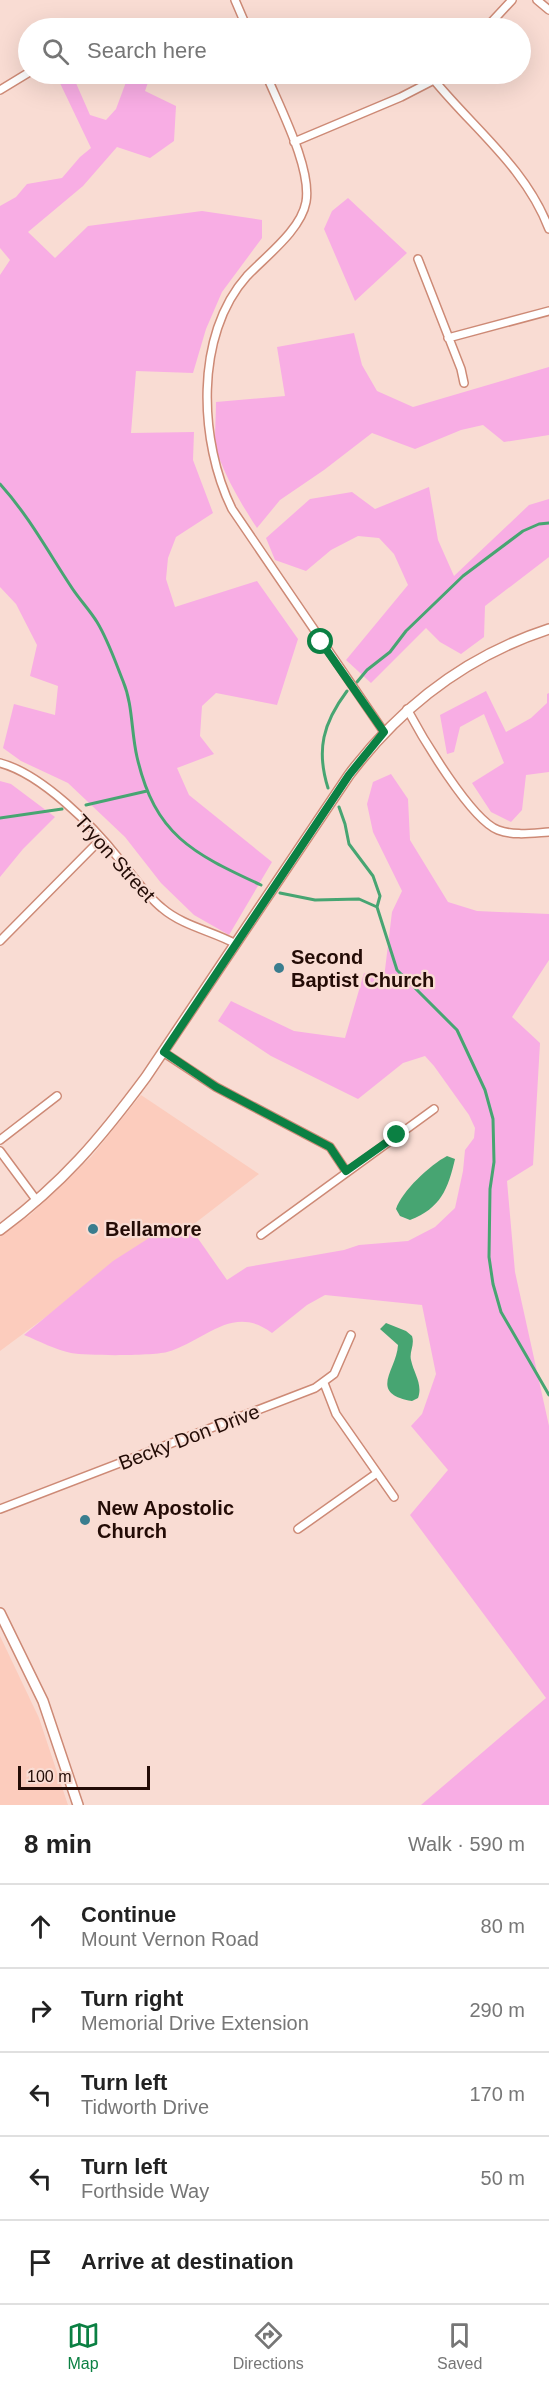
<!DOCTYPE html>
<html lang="en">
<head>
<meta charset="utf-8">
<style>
	:root { --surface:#fff; --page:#f2f2f2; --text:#222; --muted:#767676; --line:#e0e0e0; --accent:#0b8043 }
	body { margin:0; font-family:Helvetica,sans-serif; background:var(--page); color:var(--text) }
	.scale { position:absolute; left:18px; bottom:15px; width:132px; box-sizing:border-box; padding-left:6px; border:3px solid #240c06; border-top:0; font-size:16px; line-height:21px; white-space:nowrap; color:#240c06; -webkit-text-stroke:4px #f9dcd3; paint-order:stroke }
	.stop { position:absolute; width:18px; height:18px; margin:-14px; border:4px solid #0b8043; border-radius:50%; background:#fff }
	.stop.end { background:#0b8043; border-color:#fff; box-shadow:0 2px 6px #0008 }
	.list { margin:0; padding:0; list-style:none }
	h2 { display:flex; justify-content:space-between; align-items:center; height:78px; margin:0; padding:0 24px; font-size:26px }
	h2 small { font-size:20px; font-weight:400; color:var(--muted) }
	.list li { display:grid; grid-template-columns:39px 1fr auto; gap:18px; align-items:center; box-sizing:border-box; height:84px; padding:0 24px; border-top:2px solid var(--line) }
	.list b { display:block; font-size:22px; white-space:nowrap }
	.list p { margin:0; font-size:20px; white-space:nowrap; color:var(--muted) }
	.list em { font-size:20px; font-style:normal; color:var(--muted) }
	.icon { flex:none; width:33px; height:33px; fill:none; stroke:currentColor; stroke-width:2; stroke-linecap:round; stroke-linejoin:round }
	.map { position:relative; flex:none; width:549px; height:1805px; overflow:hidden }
	.search { position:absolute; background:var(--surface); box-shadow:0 6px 24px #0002; left:18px; right:18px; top:18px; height:66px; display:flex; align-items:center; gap:15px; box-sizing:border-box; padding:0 21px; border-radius:33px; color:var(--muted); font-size:22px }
	.sheet { height:498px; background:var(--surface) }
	nav { display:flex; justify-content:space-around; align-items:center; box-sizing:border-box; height:84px; border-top:2px solid var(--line); background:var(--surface); font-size:16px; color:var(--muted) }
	nav a { display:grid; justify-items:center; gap:3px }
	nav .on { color:var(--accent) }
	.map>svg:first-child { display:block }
</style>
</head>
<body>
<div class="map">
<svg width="549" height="1805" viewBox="0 0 549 1805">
	<rect width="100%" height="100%" fill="#f9dcd3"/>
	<path fill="#fcccbd" d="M141 1095 259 1174 190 1227 171 1224 0 1351V1235L29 1216 91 1157Z
		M0 1636 39 1718 68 1805H0Z"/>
	<path fill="#f8ade4" d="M72 74 90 115 106 120 116 109 129 74H151L145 91 176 106 174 141 150 158 117 147 83 186 28 232 55 258 88 226 202 211 262 220V238L222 292 206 329 193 373 136 371 131 433 194 432 193 460 213 513 176 537 168 558 166 579 175 607 257 581 298 639 277 705 216 693 202 706 200 736 214 754 177 768 189 795 272 862 229 935 194 915 161 883 125 837 68 783 21 761 3 748 14 704 55 715 58 686 30 676 37 645 16 604 0 587V275L10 260 0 248V206L16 197 27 184 62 178 80 157 91 148 59 81Z
		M348 198 407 253 355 301 324 229 332 211Z
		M354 333 362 365 377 391 413 407 549 367V435L504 442 483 425 461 430 415 449 372 433 324 470 280 500 257 528C243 507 217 464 215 440 215 427 216 414 216 402L285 396 277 347Z
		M429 487 438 540 454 576 529 505 549 499V557L485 606 484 637 461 654 440 642 426 628 371 683 346 660 408 585 394 554 379 538 358 536 331 550 306 571 275 560 266 538 310 499 352 492 375 509Z
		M486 691 506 732 531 718 547 703V694L549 693V772L526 775 522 810 511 822 491 812 472 783 504 763 484 714 460 727 454 752 447 754 440 715Z
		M391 774 408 799 410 840 448 902 477 911 549 914V960L512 1017 540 1043 533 1165 507 1181 515 1272 549 1426V1805H421L546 1698 410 1515 448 1470 411 1426 422 1414 436 1374 422 1305 325 1295 307 1305 272 1333C233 1303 205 1341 167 1352 151 1356 89 1356 71 1353 56 1350 39 1341 24 1335L113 1261 171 1224 190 1227 227 1280 247 1267 344 1250 359 1245 408 1241 435 1227 455 1208 463 1171 465 1150 474 1138 475 1128 469 1115 434 1066 425 1056 403 1063 358 1099 271 1056 218 1021 231 1001 294 1031 345 1038 364 973 384 978 392 912 402 891 373 832 367 804 373 782Z
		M0 781 11 784 55 817 23 849 0 877Z"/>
	<path fill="#47a572" d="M447 1156 455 1159C448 1189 441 1208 410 1220L400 1216 396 1209C402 1191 430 1165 447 1156Z
		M386 1323 406 1331 412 1336C415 1345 409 1352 411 1360 414 1374 423 1384 418 1398L412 1401C367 1393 397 1370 398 1345L380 1329Z"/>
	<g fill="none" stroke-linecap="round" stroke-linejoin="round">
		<path stroke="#47a572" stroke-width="3" d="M0 484C28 515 47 550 70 585 78 598 89 609 97 622 108 640 115 661 123 681 133 705 131 731 137 757 155 835 192 853 261 885
			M357 682 367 670 390 652 406 631 463 576 523 531 539 524 549 523
			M328 788C316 750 323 723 347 691
			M86 805 147 791
			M339 807 345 824 349 844 373 876 380 896 377 907 397 970 457 1030 485 1090 493 1119 494 1162 490 1189 489 1257 493 1284 501 1312 549 1395
			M0 818 62 809
			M280 893 315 900 359 899 377 907"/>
		<g stroke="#cd8a76" stroke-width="10">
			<path id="minor" d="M235 0 247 28
				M537 0 549 10
				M120 28H128
				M486 28 512 0
				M266 74C279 106 312 168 306 202 301 230 266 256 247 276 194 335 199 442 232 509L384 732
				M434 80C474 129 526 168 549 229
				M0 90 28 73
				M294 142 401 97 434 80 441 74
				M418 259 461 369 464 383
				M448 338 549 311
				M407 709C422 737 471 820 498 830 514 836 533 833 549 832
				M0 763C42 774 93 826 120 860 133 876 146 895 162 908 183 926 212 931 236 944
				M0 941 101 839
				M163 1052 216 1087 330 1147 346 1171
				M0 1140 57 1096
				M0 1151 37 1201
				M261 1235 434 1109
				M324 1383 336 1414 394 1497
				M0 1509 315 1388 334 1374 351 1335
				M298 1529 377 1473"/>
		</g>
		<g stroke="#cd8a76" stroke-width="12">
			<path id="tertiary" d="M0 1230C63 1183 100 1139 146 1077L349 775C401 706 466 656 549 629
				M0 1613 43 1701 78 1805"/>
		</g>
		<use href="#minor" stroke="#fff" stroke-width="7"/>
		<use href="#tertiary" stroke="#fff" stroke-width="9"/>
	</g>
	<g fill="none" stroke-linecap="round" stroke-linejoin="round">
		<path stroke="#0b8043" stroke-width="8" d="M321 642 384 732 349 775 164 1052 216 1087 330 1147 346 1171 397 1135"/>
	</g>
	<g fill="#3a7d8e" stroke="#f9dcd3" stroke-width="2">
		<circle cx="279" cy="968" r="6"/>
		<circle cx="93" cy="1229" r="6"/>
		<circle cx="85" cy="1520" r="6"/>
	</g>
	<g text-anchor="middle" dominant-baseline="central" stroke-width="4.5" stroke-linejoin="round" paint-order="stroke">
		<g font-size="20" fill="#240c06" stroke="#f9dcd3">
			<text transform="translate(115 858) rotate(48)">Tryon Street</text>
			<text transform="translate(189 1437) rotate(-21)">Becky Don Drive</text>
		</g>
		<g font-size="20" font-weight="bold" fill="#240c06" stroke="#f9dcd3" text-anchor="start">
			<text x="291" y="957">Second<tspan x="291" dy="23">Baptist Church</tspan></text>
			<text x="105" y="1229">Bellamore</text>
			<text x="97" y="1508">New Apostolic<tspan x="97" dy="23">Church</tspan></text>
		</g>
	</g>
</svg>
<div class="scale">100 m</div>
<div class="stop" style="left:321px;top:642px"></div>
<div class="stop end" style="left:397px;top:1135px"></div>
<div class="search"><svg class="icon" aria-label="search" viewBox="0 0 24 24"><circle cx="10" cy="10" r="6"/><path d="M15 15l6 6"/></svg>Search here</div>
</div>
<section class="sheet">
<h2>8 min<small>Walk · 590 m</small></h2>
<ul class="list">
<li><svg class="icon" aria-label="ahead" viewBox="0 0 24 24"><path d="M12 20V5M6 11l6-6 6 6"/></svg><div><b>Continue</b><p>Mount Vernon Road</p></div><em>80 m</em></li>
<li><svg class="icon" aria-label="right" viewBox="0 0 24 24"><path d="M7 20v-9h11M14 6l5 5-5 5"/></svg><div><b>Turn right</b><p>Memorial Drive Extension</p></div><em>290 m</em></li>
<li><svg class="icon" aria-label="left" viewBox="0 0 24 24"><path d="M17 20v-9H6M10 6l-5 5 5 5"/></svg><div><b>Turn left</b><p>Tidworth Drive</p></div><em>170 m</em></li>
<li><svg class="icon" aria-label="left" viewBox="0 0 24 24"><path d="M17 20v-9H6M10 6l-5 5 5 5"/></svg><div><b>Turn left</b><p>Forthside Way</p></div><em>50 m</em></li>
<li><svg class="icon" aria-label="arrive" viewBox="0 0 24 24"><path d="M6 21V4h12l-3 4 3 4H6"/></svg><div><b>Arrive at destination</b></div></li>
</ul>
</section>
<nav>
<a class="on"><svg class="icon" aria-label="map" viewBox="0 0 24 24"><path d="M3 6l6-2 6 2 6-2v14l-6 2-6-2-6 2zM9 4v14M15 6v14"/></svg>Map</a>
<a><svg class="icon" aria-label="directions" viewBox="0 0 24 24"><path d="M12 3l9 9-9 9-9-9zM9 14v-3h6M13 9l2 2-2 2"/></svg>Directions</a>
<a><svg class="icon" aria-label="saved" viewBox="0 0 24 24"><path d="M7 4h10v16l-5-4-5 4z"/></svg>Saved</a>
</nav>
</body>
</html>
